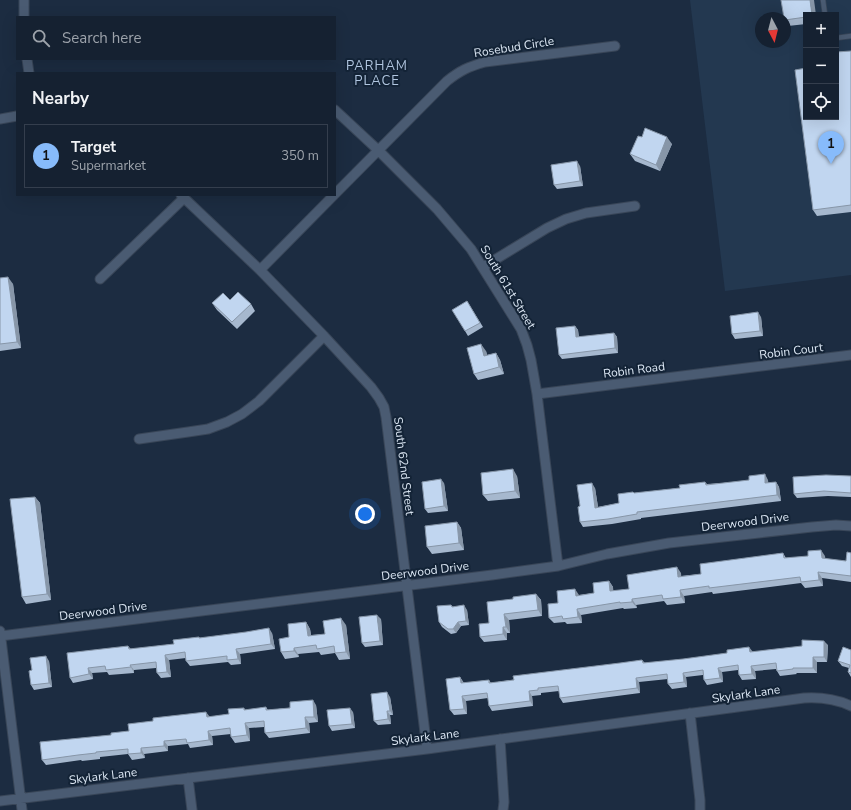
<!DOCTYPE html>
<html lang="en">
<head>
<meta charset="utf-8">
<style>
	:root { --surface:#152131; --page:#1e2939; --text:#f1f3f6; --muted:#9da3ab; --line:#343e4d; --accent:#87bbfb }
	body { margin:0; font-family:"Nunito Sans",sans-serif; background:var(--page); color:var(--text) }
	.controls { position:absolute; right:12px; top:12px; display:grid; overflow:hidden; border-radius:0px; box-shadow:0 4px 16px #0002 }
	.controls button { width:36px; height:36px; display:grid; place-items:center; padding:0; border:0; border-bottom:1px solid var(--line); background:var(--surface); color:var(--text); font:20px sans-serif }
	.compass { position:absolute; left:755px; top:12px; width:36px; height:36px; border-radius:50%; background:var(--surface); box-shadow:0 4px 16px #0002; rotate:173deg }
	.you { position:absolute; left:365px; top:514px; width:14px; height:14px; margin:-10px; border:3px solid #fff; border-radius:50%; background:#1a73e8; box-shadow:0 0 0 6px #1a73e833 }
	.badge { display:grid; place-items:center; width:26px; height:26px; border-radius:50%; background:var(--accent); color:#111; font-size:13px; font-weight:700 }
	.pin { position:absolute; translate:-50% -33px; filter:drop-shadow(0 1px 2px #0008) }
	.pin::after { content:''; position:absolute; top:21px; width:14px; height:12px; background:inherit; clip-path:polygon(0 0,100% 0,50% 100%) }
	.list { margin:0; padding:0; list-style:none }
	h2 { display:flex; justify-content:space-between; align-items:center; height:52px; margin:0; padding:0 16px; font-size:17px }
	h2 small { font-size:13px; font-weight:400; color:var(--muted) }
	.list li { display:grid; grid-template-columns:26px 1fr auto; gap:12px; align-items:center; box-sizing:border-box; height:64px; margin:0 8px 8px; padding:0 8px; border:1px solid var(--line); border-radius:0px }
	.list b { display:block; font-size:15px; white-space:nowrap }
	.list p { margin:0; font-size:13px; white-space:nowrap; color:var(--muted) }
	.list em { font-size:13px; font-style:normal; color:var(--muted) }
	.icon { flex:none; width:22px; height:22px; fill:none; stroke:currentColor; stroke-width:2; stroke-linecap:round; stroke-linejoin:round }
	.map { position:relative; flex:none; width:851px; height:810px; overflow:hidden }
	.search { position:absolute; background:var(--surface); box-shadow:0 4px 16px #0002; left:16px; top:16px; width:320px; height:44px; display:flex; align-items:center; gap:10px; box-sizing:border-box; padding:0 14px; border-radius:0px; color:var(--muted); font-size:15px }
	.panel { position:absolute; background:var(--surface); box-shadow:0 4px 16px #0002; left:16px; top:72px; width:320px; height:124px; border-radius:0px }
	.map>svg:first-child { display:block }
</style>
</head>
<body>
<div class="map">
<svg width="851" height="810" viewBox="0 0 851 810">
	<rect width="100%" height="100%" fill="#1c2c41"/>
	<path fill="#233850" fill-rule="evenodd" d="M690 0H851V275L725 291ZM806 15H836V117H806ZM761 18H785V42H761Z"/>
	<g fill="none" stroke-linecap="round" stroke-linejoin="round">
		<g stroke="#394658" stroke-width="6">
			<path id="service" d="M823 0 825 15
				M836 38 851 36"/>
		</g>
		<g stroke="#394658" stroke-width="11">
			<path id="minor" d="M24 17V0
				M27 59 29 73
				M335 110 378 150 437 209 471 249 521 329 527 345 531 360 537 394 558 566
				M0 119 17 116
				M335 194 447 81C461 70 468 67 485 62L615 46
				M181 195 260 270 324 336 371 387 379 398 384 407 386 417 427 749
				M483 267 547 228 566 219 586 213 635 206
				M260 270 334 195
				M100 279 184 198
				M537 394 851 355
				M139 439 188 432 208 429 227 422 242 414 259 401 324 336
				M0 631 22 810
				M0 636 492 575 558 566 607 554 669 543 812 527 836 525 851 526
				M690 713 700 800V810
				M500 739 504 802 503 810
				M188 778 192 810
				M0 801 427 749 804 698C820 697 836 699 851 706"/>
		</g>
		<use href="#service" stroke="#4a5b72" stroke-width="4.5"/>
		<use href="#minor" stroke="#4a5b72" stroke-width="9"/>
	</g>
	<path fill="#a6b8ce" d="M806 15V24L788 26 785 21V18Z
		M851 51V212L817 216 813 210 806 117Z
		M642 137 672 144 660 171 635 161 630 154Z
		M580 166 583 186 557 189 554 185Z
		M0 278 13 284 21 348 0 351Z
		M230 300 251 304 255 311 237 329 217 310 212 303Z
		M467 301 483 327 468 336 465 331Z
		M761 317 763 336 735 339 732 334Z
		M575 326 578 330 579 337 614 333 617 337 618 353 562 359 559 355Z
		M486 351 487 355 496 353 500 360 504 374 478 380 474 374Z
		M517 476 520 498 488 501 483 495Z
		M851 476V497L828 496 797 498 794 494Z
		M768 480V483L776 482 779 487 781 501 641 518V519L612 524 583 527 580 522 595 488 598 507 619 503 635 493 680 488 705 482 707 484Z
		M444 483 448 511 428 513 425 509Z
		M35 497 40 503 51 600 26 604 22 597Z
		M457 522 461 528 464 550 432 554 427 547Z
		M783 553 786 558 825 556V559L846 561 851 553V582L822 578 823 586 805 588 801 583 713 594 712 592 684 596 685 603 667 605 664 601 636 605 637 608 624 609 623 608 581 615 582 623 567 624 565 622 554 623 549 618 558 603 579 595 594 593 609 581 613 587V591L629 589 681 573V576L701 574 748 558Z
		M536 594 541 600 542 616 509 620 510 633H507V640L484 642 480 637 489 623Z
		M451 605 453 607 467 610 469 625 461 626 456 633 451 634 442 627 439 622Z
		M381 619 383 645 365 647 362 643Z
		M306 622 310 629 311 635 325 634 346 625 350 659 339 660 335 653 321 655 319 652 298 654 299 657 285 659 281 652 289 637Z
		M272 633 275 649 240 654 241 664 231 665 228 662 190 666 186 661V658L169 660 171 677 161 678 157 673 156 668 134 670V673L109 675 107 672 92 673 93 679 73 683 70 678 128 646 131 649 174 644 199 637 200 638Z
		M828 645 827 662H817V673H796L797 674 780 676 777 671 776 669 755 671 756 679 742 680 739 675 738 670 722 672 723 682 707 685 704 680 703 675 686 677 687 687 672 689 668 684V679L639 682 640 693 563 703 560 698 559 691 541 693V695L532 696 533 706 492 711 489 706 488 698 466 701 467 714 454 715 450 710 460 677 464 683 489 680 491 683 642 660 645 663 753 652Z
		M851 650V677L848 672 849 668 842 666 838 661Z
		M49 661 52 687 34 690 31 685 32 670Z
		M390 697 393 715H390L391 724 378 725 374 721Z
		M316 705 318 722 309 723 310 733 269 738 265 733 264 727 249 728 250 741 235 743 231 737V734L212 736 213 745 190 748 188 744 168 746V751L144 754 145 758 132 760 128 754 100 757V759L82 761 81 760 46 765 42 760 111 735 129 731 209 717 229 714 244 708 245 710 266 707 268 710Z
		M353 712 355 728 332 731 329 726Z"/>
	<path fill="#8796a8" d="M810 0H814L816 15H812Z
		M667 137 672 144 660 171 656 165Z
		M577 161 580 166 583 186 580 181Z
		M8 277 13 284 21 348 17 342Z
		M758 312 761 317 763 336 760 331Z
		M575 326 578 330 579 342 576 337Z
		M614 333 617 337 618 353 615 348Z
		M481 344 486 351 489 362 484 356Z
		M496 353 500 360 504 374 499 367Z
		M513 469 517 476 520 498 515 491Z
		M765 474 768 480 769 488 765 483Z
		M441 479 444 483 448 511 444 506Z
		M776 482 779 487 781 501 777 495Z
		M592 483 595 488 599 513 595 508Z
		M35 497 40 503 51 600 47 594Z
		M457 522 461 528 464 550 459 543Z
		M821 550 825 556 826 564 822 558Z
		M677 567 681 573 682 583 678 577Z
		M818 572 822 578 823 586 819 580Z
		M609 581 613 587 614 597 610 591Z
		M575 589 579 595 576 596Z
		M680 590 684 596 685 603 681 597Z
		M536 594 541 600 542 616 538 610Z
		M632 599 636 605 637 608 632 602Z
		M464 605 467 610 469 625 466 621Z
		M577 609 581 615 582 623 578 617Z
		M504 614 509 620 510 633 506 627Z
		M377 615 381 619 383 645 380 641Z
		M341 618 346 625 350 659 346 652Z
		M306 622 310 629 312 642 308 636Z
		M458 622 461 626 456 633 453 629Z
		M503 627 507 633V640L503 634Z
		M269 628 272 633 275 649 271 644Z
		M824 641 828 645 827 662 824 657Z
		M749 647 753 652V657L750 652Z
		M294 648 298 654 299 657 294 651Z
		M236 649 240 654 241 664 238 659Z
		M165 655 169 660 171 677 167 672Z
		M46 656 49 661 52 687 49 683Z
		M813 657 817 662V673L813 668Z
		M130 665 134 670V673Z
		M751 666 755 671 756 679 752 674Z
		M88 668 92 673 93 679 89 674Z
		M718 668 722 672 723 682 720 678Z
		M683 673 686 677 687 687 684 682Z
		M460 677 463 682 464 688 461 683Z
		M636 678 639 682 640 693 637 688Z
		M529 691 532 696 533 706 530 701Z
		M387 692 390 697 393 715 390 711Z
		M462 696 466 701 467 714 464 709Z
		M313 700 316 705 318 722 314 717Z
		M350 708 353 712 355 728 352 724Z
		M387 711 390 715 391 724 388 719Z
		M206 712 210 717H207Z
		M305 717 309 723 310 733 306 728Z
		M245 723 249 728 250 741 247 735Z
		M208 731 212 736 213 745 209 740Z
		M164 741 168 746V751L164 746Z
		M141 748 144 754 145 758 141 753Z"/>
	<path fill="#c1d6f0" stroke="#8796a8" d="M781 0H810L812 15H806V17L785 20V18H784Z
		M851 51V205L813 210 795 70 806 68V117H836V52Z
		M645 128 667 137 656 165 630 154 638 136 642 137Z
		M577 161 580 181 554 185 551 165Z
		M8 277 17 342 0 344V278Z
		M238 292 251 304 232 322 212 303 223 293 230 300Z
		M467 301 480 323 465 331 452 310Z
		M758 312 760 331 732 334 730 316Z
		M575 326 576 337 614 333 615 348 559 355 556 328Z
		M481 344 484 356 496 353 499 367 474 374 467 348Z
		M513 469 515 491 483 495 481 473Z
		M765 474V483L776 482 777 495 637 512V514L608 519 580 522 578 507 580 506 577 485 592 483 595 508 619 503 618 494 633 492 634 493 680 488 679 485 705 482 706 485 749 480V476Z
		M826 475 851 476V493L824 491 794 494 793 477Z
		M441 479 444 506 425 509 422 482Z
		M35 497 47 594 22 597 10 499Z
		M457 522 459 543 427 547 425 526Z
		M821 550 822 558 846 561 847 552 851 553V576L818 572 819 580 801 582 800 577 709 588V586L680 590 681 597 663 599 662 595 632 599V602L620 603V602L577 609 578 617 563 619 562 616 549 618 548 604 558 603 557 591 575 589 576 596 594 593 593 583 609 581 610 591 629 589 627 575 677 567 678 577 701 574 700 564 783 553 784 558 808 556V551Z
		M536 594 538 610 504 614 506 627H503V634L480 637 479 624 489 623 487 602 513 599V597Z
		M451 605 452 607 464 605 466 621 458 622 453 629H448L439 622 437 606Z
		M377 615 380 641 362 643 359 617Z
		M341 618 346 652 335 653 334 646 317 649 316 645 294 648V651L281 652 279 639 289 637 288 624 306 622 308 636 325 634 323 621Z
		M269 628 271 644 236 649 238 659 227 660V656L186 661 185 652 165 655 167 672 157 673 156 662 130 665 131 667 106 670 105 666 88 668 89 674 70 678 67 653 128 646 129 649 174 644 173 640 199 637V638L246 632Z
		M802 640 824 641V657H813V668H793V669L777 671 776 663 751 666 752 674 739 675 738 665 718 668 720 678 704 680 703 670 683 673 684 682 668 684 667 674 636 678 637 688 560 698 558 686 538 688V690L529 691 530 701 489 706 487 693 462 696 464 709 450 710 446 679 460 677 461 683 489 680V683L514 680 513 676 620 663 642 660 643 663 683 659 727 653V650L749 647 750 652 802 646Z
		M843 647 851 650V673L848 672 850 665 838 661Z
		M46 656 49 683 31 685 29 671 32 670 30 658Z
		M387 692 390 711H387L388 719 374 721 371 694Z
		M313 700 314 717H305L306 728 265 733 264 721 245 723 247 735 231 737 230 728 208 731 209 740 187 743 186 739 164 741V746L141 748V753L128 754V749L96 752V753L78 755 42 760 40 742 111 735V733L129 731 128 724 153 721V718L206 712 207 717 229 714 228 709 244 708V710L266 707V710L290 708V702Z
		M350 708 352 724 329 726 327 710Z"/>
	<g text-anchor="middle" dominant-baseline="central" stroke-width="4" stroke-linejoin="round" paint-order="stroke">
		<g font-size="12" fill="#dbe6f3" stroke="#132336">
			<text transform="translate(514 47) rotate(-9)">Rosebud Circle</text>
			<text transform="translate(508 287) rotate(59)">South 61st Street</text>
			<text transform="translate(791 351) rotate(-7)">Robin Court</text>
			<text transform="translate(634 370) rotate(-7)">Robin Road</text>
			<text transform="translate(404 466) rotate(83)">South 62nd Street</text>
			<text transform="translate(745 522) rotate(-7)">Deerwood Drive</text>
			<text transform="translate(425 571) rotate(-7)">Deerwood Drive</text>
			<text transform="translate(103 611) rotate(-7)">Deerwood Drive</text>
			<text transform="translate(746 694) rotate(-8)">Skylark Lane</text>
			<text transform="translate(425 737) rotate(-7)">Skylark Lane</text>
			<text transform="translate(103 776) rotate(-7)">Skylark Lane</text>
		</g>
		<g font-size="13" letter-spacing="1" fill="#b0c5df" stroke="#132336">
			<text x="377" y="66">PARHAM<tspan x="377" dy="15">PLACE</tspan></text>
		</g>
	</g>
</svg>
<div class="controls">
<button>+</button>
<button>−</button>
<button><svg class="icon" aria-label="locate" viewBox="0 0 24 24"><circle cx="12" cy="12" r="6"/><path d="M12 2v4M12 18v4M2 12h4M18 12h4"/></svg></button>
</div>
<svg class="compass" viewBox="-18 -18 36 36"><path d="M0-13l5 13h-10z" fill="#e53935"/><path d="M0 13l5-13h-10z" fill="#9da3ab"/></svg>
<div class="you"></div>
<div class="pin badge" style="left:831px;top:164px">1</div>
<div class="search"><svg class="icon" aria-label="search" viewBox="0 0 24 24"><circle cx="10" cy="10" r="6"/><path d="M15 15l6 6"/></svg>Search here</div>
<section class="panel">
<h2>Nearby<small></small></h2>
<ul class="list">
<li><span class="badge">1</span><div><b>Target</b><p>Supermarket</p></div><em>350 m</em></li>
</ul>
</section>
</div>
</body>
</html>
